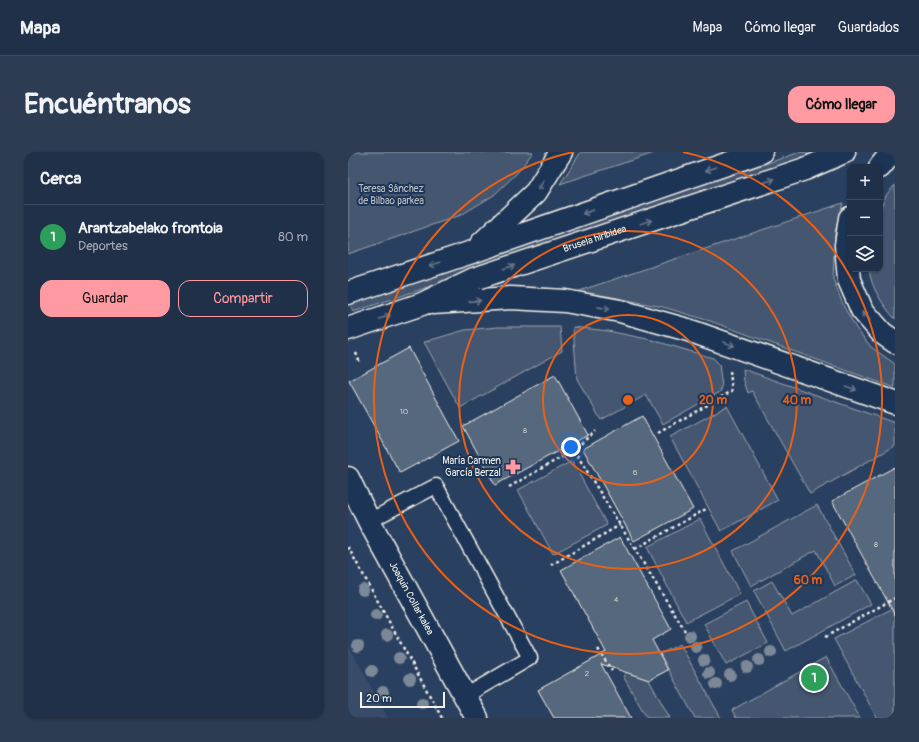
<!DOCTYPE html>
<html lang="es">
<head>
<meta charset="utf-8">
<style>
	:root { --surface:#203048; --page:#2d3c52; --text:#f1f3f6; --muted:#a2a9b4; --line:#3d4b60; --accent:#ff9aa2 }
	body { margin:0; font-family:Pangolin,sans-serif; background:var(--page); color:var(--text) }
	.controls { position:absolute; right:12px; top:12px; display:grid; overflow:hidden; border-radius:8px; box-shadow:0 1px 3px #0004 }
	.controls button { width:36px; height:36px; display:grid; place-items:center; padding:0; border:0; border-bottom:1px solid var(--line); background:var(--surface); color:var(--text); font:20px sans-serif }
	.scale { position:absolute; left:12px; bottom:10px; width:85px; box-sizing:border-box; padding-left:4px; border:2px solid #f4f1e8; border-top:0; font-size:11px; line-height:14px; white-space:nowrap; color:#f4f1e8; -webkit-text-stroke:3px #1d3557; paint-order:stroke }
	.you { position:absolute; left:223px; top:295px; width:14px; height:14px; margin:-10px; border:3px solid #fff; border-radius:50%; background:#1a73e8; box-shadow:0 0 0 6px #1a73e833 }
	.badge { display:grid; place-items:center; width:26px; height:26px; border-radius:50%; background:var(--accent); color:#fff; font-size:13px; font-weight:700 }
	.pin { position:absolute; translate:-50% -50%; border:2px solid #fff; box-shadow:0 1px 4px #0006 }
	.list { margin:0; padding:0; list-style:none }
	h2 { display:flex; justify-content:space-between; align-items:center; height:52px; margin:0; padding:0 16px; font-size:17px }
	h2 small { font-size:13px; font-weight:400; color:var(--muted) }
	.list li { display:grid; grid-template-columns:26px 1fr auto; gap:12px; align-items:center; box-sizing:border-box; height:64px; padding:0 16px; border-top:1px solid var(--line) }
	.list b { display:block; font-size:15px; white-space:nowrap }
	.list p { margin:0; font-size:13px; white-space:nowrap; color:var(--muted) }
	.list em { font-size:13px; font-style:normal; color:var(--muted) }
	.actions { display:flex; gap:8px; padding:12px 16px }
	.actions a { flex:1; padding:9px 0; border:1px solid var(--accent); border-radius:12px; text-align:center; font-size:14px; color:var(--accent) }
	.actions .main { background:var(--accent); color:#111 }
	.icon { flex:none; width:22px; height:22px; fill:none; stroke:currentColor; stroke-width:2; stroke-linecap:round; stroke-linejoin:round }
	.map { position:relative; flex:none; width:547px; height:566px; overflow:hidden; border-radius:12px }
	header { display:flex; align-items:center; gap:24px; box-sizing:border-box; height:56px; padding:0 20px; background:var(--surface); border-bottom:1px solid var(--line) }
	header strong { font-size:19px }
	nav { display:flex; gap:22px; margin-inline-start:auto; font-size:14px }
	.intro { display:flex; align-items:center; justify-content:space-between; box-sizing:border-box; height:96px; padding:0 24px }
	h1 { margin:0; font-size:28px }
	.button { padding:10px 18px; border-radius:12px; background:var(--accent); color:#111; font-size:14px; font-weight:700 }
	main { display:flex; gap:24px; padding:0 24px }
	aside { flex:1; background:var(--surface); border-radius:12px; box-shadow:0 1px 3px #0004 }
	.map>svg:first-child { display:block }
</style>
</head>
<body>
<header>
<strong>Mapa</strong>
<nav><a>Mapa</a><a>Cómo llegar</a><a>Guardados</a></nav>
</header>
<div class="intro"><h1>Encuéntranos</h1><a class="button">Cómo llegar</a></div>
<main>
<aside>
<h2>Cerca<small></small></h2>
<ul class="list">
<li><span class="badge" style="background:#2e9e5b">1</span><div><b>Arantzabelako frontoia</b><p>Deportes</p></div><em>80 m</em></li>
</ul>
<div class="actions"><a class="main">Guardar</a><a>Compartir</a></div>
</aside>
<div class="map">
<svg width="547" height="566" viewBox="0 0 547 566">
	<rect width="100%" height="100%" fill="#2a4060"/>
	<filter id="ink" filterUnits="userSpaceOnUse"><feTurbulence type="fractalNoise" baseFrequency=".025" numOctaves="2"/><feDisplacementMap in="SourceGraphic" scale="8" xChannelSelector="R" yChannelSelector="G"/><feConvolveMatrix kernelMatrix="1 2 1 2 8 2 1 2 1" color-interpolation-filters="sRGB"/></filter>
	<g filter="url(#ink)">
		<path fill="#374c69" d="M0 492 40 566H0Z"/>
		<path fill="#445771" stroke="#9ca4ac" d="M0 0H185L170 20 146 43 113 63 0 102Z
			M233 0H309L212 32Z
			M453 0 459 1 461 5 454 10 5 160 2 150Z
			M547 33V167C535 153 523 136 521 117H532V57L539 42Z
			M495 51 487 80 485 127 496 155 508 176 523 195 547 212V236L362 169 315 155 259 144 228 140Z
			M150 175H212L214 199 112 256 76 190 117 178Z
			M225 175 260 179 304 188 365 206 371 212 374 235 372 240 315 272 298 243 253 268 229 227Z
			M395 217 547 271V294L462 342 404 239 400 241 396 229Z
			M379 254 430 348 373 379 322 285Z
			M224 309 259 373 205 402 170 338Z
			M469 353 508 423 487 434 468 398 403 434 385 399Z
			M352 367 392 442 338 470 299 395Z
			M509 428 523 452 438 499 406 439 424 429 444 464Z
			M398 450 420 491 378 513 356 472Z
			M547 455V562L540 566H529L486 487Z
			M332 492 373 566H347L312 502Z
			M478 505 512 566H388L384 558Z
			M279 520 301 528 322 566H299L275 524Z"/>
		<path fill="#56677d" stroke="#f4f1e8" d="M61 196 111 289 52 321 1 229Z
			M207 223 240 283 147 333 115 274Z
			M294 264 345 357 286 389 235 297Z
			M547 315V463L484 349Z
			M272 385 323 477 304 488 320 518 301 528 253 512 283 566H206L190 538 258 500 213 418Z"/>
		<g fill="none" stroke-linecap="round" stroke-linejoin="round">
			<g stroke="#f4f1e8" stroke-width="17">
				<path id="service" d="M21 369 88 334 182 506 117 544"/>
			</g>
			<g stroke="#f4f1e8" stroke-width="25">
				<g id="minor">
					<path id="s1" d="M0 326 21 369 129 566"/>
				</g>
			</g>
			<g stroke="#f4f1e8" stroke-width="25">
				<g id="primary">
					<path d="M532 15 544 0"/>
					<path d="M502 66 498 93 501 128 514 158 534 181 547 190"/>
					<path d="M133 92 188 40 213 0"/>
					<path d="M0 141 124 100 413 0"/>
					<path d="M85 151 163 146 217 149 272 159 340 178 547 251"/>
					<path id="s2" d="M0 177 74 152 126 127 457 17 496 0"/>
				</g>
			</g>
			<path stroke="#f4f1e8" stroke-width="2.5" stroke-dasharray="3 3" stroke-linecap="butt" d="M8 201 12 211
				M310 281 384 239 382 219
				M226 298 337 479
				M161 335 226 298 247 279
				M0 395 94 566
				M287 397 358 357
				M203 413 272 373
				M477 485 547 446
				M250 497 264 519"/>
			<use href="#service" stroke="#1d3557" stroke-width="14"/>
			<use href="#minor" stroke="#1d3557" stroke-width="22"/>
			<use href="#primary" stroke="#1d3557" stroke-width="22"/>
		</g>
		<g fill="#7c8897">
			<circle cx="15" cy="438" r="6"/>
			<circle cx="28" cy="463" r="6"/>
			<circle cx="39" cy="483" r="6"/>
			<circle cx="342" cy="484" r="6"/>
			<circle cx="10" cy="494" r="6"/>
			<circle cx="348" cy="495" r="6"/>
			<circle cx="423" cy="500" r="6"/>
			<circle cx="51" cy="506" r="6"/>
			<circle cx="356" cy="508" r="6"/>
			<circle cx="411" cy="508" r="6"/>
			<circle cx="399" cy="515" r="6"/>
			<circle cx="24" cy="519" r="6"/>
			<circle cx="361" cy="521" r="6"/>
			<circle cx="382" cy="523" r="6"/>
			<circle cx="62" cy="527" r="6"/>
			<circle cx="368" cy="532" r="6"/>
			<circle cx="35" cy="540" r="6"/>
			<circle cx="74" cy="551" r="6"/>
		</g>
		<defs><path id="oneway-shaft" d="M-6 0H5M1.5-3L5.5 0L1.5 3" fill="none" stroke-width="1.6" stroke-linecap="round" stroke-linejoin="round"/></defs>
		<g stroke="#68778a">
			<use href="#oneway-shaft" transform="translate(363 17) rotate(161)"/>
			<use href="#oneway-shaft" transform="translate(421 29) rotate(-18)"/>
			<use href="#oneway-shaft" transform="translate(193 33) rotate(121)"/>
			<use href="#oneway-shaft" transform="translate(240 60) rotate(161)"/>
			<use href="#oneway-shaft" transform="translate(298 70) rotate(-18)"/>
			<use href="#oneway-shaft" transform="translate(87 112) rotate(162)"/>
			<use href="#oneway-shaft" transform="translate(161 115) rotate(-18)"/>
			<use href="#oneway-shaft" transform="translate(127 149) rotate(-4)"/>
			<use href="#oneway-shaft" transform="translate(256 156) rotate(11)"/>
			<use href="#oneway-shaft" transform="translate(518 164) rotate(-131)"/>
			<use href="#oneway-shaft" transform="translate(37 165) rotate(-19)"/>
			<use href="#oneway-shaft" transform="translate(381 192) rotate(20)"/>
			<use href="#oneway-shaft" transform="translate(503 236) rotate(20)"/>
		</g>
	</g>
	<g fill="none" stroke="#e96117" stroke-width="2">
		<circle cx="280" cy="248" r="85"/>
		<circle cx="280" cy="248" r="169"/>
		<path d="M335 0A254 254 0 1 1 225 0"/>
	</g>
	<defs>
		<g id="pharmacy-bare" transform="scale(1.2)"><path d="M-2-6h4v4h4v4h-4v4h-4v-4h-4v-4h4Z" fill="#ff9aa2" stroke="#1d3557" stroke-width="2.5" paint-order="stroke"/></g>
	</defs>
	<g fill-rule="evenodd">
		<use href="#pharmacy-bare" x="165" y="315"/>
	</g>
	<g text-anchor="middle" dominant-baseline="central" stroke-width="4" stroke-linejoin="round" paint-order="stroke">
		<g font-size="8" fill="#cccecd">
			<text x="56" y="259">10</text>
			<text x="177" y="278">8</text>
			<text x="287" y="320">6</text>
			<text x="528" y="392">8</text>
			<text x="268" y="447">4</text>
			<text x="239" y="521">2</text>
		</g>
		<g font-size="10" fill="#bfc3c4" stroke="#1d3557">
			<text x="43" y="37">Teresa Sánchez<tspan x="43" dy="12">de Bilbao parkea</tspan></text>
		</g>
		<g font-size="10" fill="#f4f1e8" stroke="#1d3557">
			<text stroke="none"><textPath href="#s2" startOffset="263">Brusela hiribidea</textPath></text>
			<text stroke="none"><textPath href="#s1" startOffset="136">Joaquin Collar kalea</textPath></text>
		</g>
		<g font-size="10" fill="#f4f1e8" stroke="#1d3557" text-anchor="end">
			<text x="153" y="309">María Carmen<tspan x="153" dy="12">García Berzal</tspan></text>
		</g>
	</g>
	<circle cx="280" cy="248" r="6" fill="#e96117" stroke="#1d3557" stroke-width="2"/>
	<g font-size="12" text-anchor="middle" font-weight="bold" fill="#e96117" stroke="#1d3557" stroke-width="4" stroke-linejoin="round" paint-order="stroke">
		<text x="365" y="252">20 m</text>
		<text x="449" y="252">40 m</text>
		<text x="460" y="432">60 m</text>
	</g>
</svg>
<div class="controls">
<button>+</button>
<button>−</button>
<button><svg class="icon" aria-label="layers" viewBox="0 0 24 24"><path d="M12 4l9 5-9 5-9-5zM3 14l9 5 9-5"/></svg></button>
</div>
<div class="scale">20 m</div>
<div class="you"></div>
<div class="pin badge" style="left:466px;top:526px;background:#2e9e5b">1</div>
</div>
</main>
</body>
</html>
